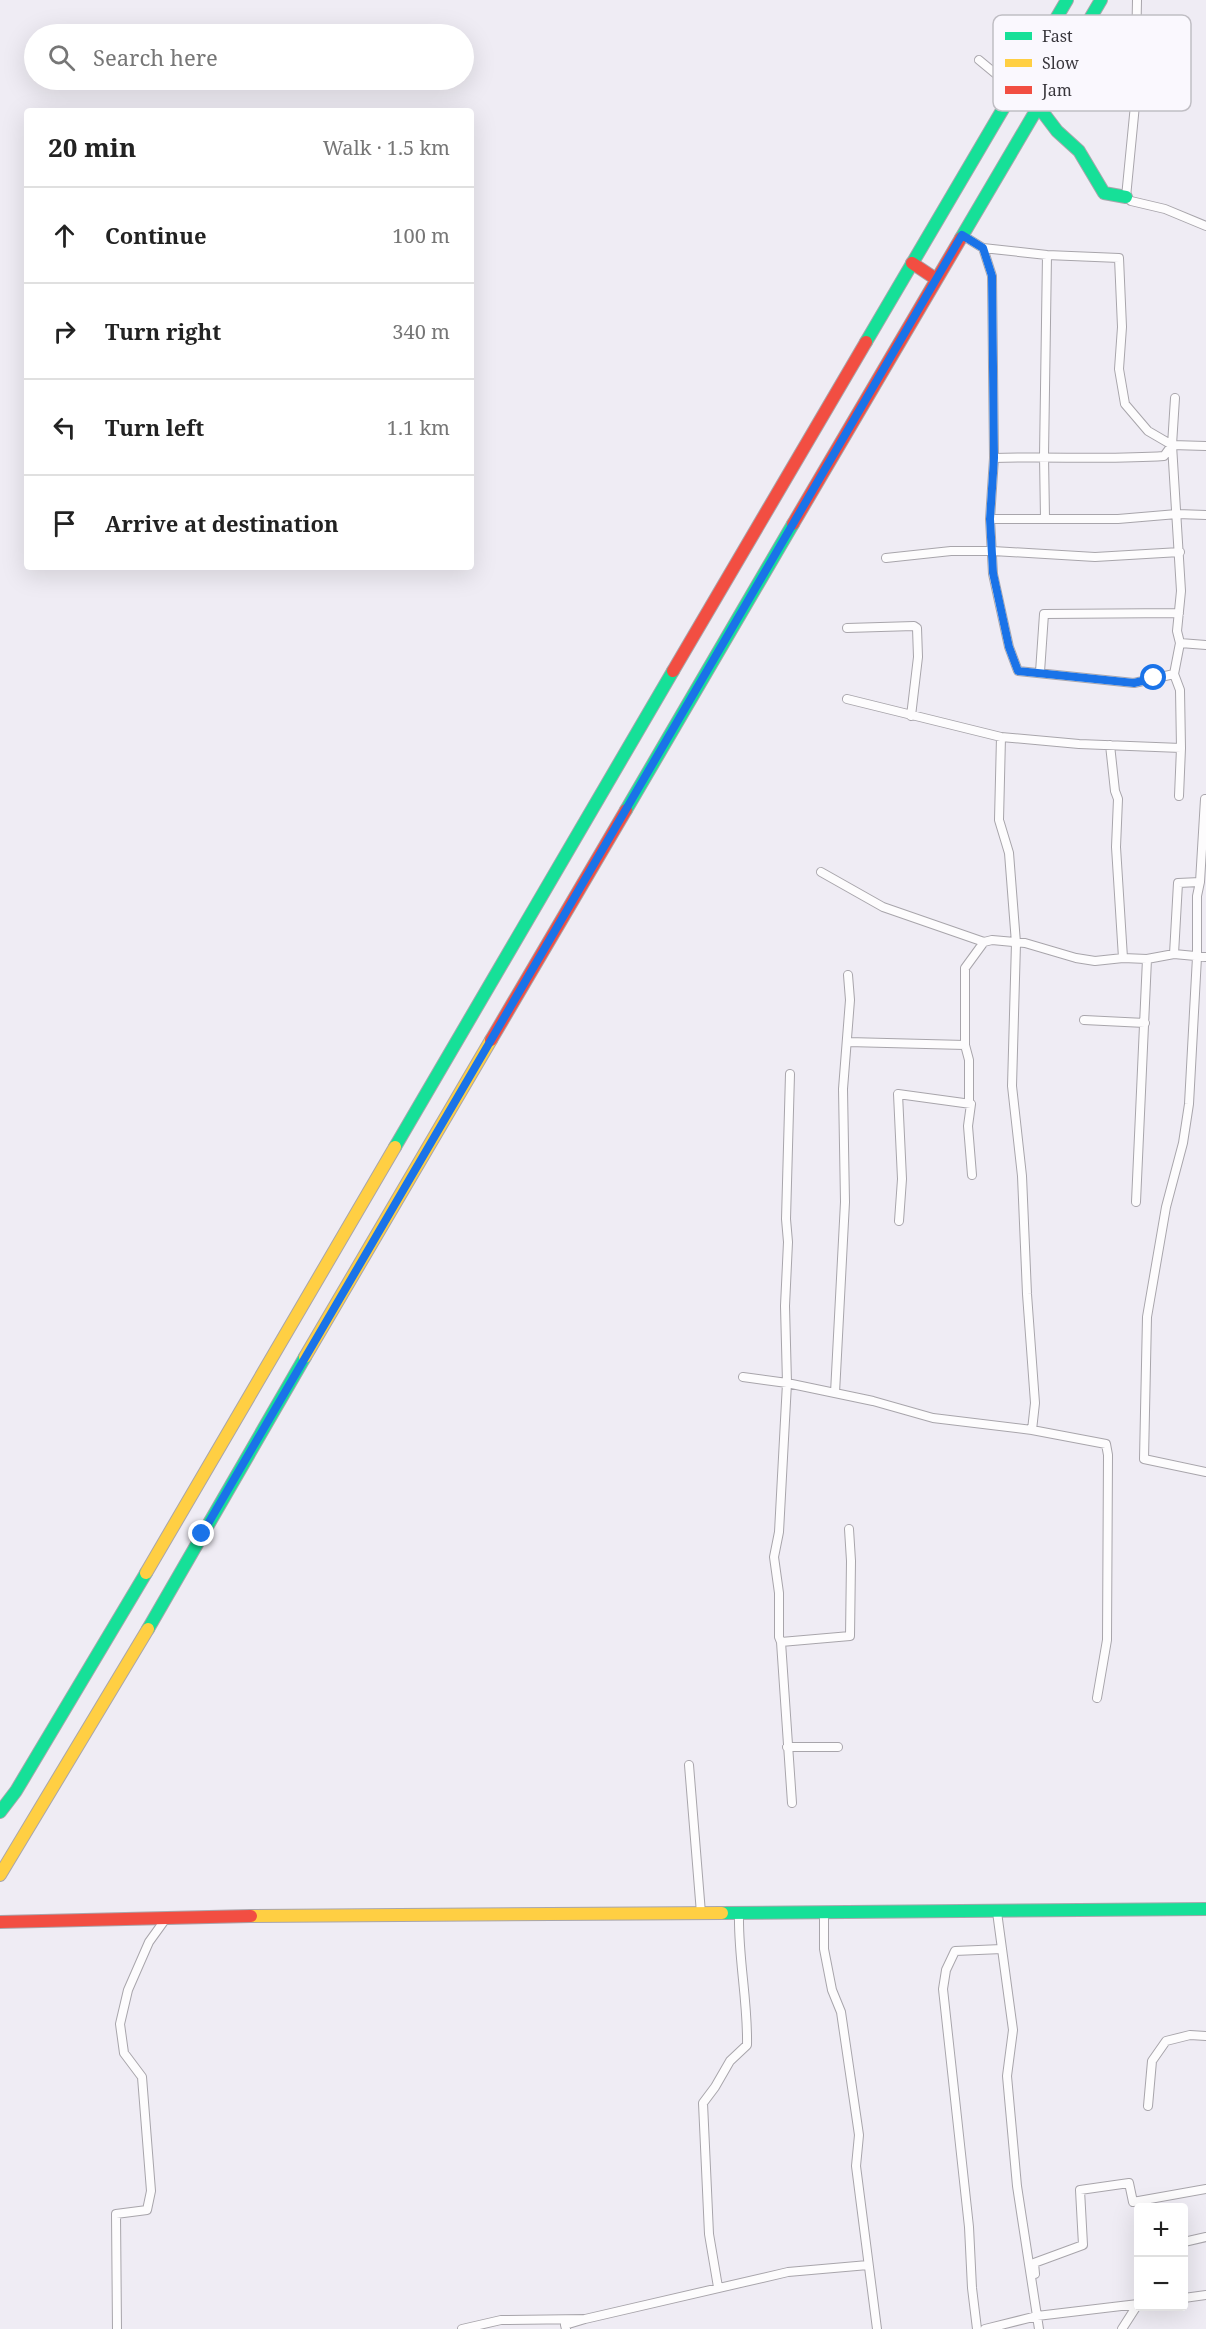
<!DOCTYPE html>
<html lang="en">
<head>
<meta charset="utf-8">
<style>
	:root { --surface:#fff; --page:#f6f6f6; --text:#222; --muted:#767676; --line:#e0e0e0 }
	body { margin:0; font-family:"Noto Serif",serif; background:var(--page); color:var(--text) }
	.controls { position:absolute; right:18px; bottom:18px; display:grid; overflow:hidden; border-radius:6px; box-shadow:0 6px 24px #0002 }
	.controls button { width:54px; height:54px; display:grid; place-items:center; padding:0; border:0; border-bottom:2px solid var(--line); background:var(--surface); color:var(--text); font:30px sans-serif }
	.stop { position:absolute; width:18px; height:18px; margin:-14px; border:4px solid #1a73e8; border-radius:50%; background:#fff }
	.stop.end { background:#1a73e8; border-color:#fff; box-shadow:0 2px 6px #0008 }
	.list { margin:0; padding:0; list-style:none }
	h2 { display:flex; justify-content:space-between; align-items:center; height:78px; margin:0; padding:0 24px; font-size:26px }
	h2 small { font-size:20px; font-weight:400; color:var(--muted) }
	.list li { display:grid; grid-template-columns:39px 1fr auto; gap:18px; align-items:center; box-sizing:border-box; height:96px; padding:0 24px; border-top:2px solid var(--line) }
	.list b { display:block; font-size:22px; white-space:nowrap }
	.list em { font-size:20px; font-style:normal; color:var(--muted) }
	.icon { flex:none; width:33px; height:33px; fill:none; stroke:currentColor; stroke-width:2; stroke-linecap:round; stroke-linejoin:round }
	.map { position:relative; flex:none; width:1206px; height:2329px; overflow:hidden }
	.search { position:absolute; background:var(--surface); box-shadow:0 6px 24px #0002; left:24px; top:24px; width:450px; height:66px; display:flex; align-items:center; gap:15px; box-sizing:border-box; padding:0 21px; border-radius:33px; color:var(--muted); font-size:22px }
	.panel { position:absolute; background:var(--surface); box-shadow:0 6px 24px #0002; left:24px; top:108px; width:450px; height:462px; border-radius:6px }
	.map>svg:first-child { display:block }
</style>
</head>
<body>
<div class="map">
<svg width="1206" height="2329" viewBox="0 0 1206 2329">
	<rect width="100%" height="100%" fill="#efecf4"/>
	<g fill="none" stroke-linecap="round" stroke-linejoin="round">
		<g stroke="#a8a5ab" stroke-width="10">
			<path id="street" d="M1137 0 1135 105 1126 197 1131 201 1165 209 1206 226
				M979 60 1014 89
				M962 235 983 248 1047 255 1119 258 1122 327 1119 369 1125 404 1148 431 1172 445
				M983 248 992 276 994 458 990 519 993 574 1009 647 1018 671 1134 683 1174 674
				M1175 398 1172 445 1181 591 1177 631 1180 643 1174 674 1180 690 1181 748 1179 796
				M994 458C1051 456 1107 460 1164 456L1172 445 1206 446
				M1045 518 1044 456 1047 255
				M990 519H1118L1177 514 1206 515
				M886 558 951 551H993L1095 557 1180 552
				M847 628 914 626 917 628 918 657 911 716
				M1180 643 1206 645
				M1040 672 1044 614 1179 613
				M847 699 1001 737 1079 744 1181 748
				M1001 737 999 820 1009 853 1016 943 1012 1086 1022 1176 1027 1294 1035 1403 1032 1430
				M1110 745 1115 791 1118 799 1116 847 1123 958
				M1205 799 1200 882 1197 896V957L1189 1104 1183 1143 1166 1207 1147 1317 1144 1459 1206 1472
				M821 872 883 907 984 942 992 940 1025 943 1076 958 1095 961 1123 958 1147 959 1174 954 1206 957
				M1174 954 1178 883 1200 882
				M1084 1020 1145 1023
				M848 1042 965 1045
				M790 1074 786 1219 788 1242 785 1306 787 1383 779 1532 774 1557 779 1593V1637L781 1642 792 1803
				M969 1102V1060L965 1045V968L984 942
				M1136 1202 1147 959
				M899 1221 902 1179 898 1094 971 1104 968 1126 972 1175
				M743 1377 787 1383 873 1401 933 1418 1032 1430 1106 1444 1108 1455 1107 1640 1097 1698
				M835 1393 845 1202 843 1089 850 1000 848 975
				M781 1642 850 1636 851 1561 849 1529
				M787 1747H838
				M689 1765 701 1913
				M997 1912 1013 2030 1007 2076 1017 2186 1039 2329
				M824 1913V1949L832 1990 841 2012 859 2135 856 2166 877 2329
				M1148 2106 1152 2061 1166 2041 1190 2035 1206 2036
				M1184 2242 1206 2237
				M1035 2274 1034 2263 1083 2245 1080 2190 1129 2183 1133 2202 1206 2189
				M718 2287 709 2234 703 2103 715 2087 730 2061 747 2045C748 2001 738 1958 739 1914
				M1184 2298 1206 2295
				M585 2319 788 2272 868 2265
				M117 2329 116 2214 147 2210 151 2191 142 2077 124 2053 120 2024 128 1990 149 1942 167 1917
				M462 2329 501 2320 585 2319 565 2325 566 2329
				M977 2329 972 2288 969 2227 943 1989 946 1970 955 1951 1002 1949
				M985 2329 1037 2316 1138 2304
				M1122 2329 1138 2304"/>
		</g>
		<g stroke="#a8a5ab" stroke-width="14">
			<path id="fast" d="M1019 81 1057 131 1079 151 1104 193 1126 197
				M961 238 1101 0
				M866 342 1067 0
				M626 810 793 524
				M395 1147 673 671
				M148 1629 305 1357
				M0 1812 16 1791 146 1573
				M722 1913 1206 1909"/>
		</g>
		<g stroke="#a8a5ab" stroke-width="14">
			<path id="slow" d="M305 1357 491 1040
				M146 1573 395 1147
				M0 1875 148 1629
				M251 1916 722 1913"/>
		</g>
		<g stroke="#a8a5ab" stroke-width="14">
			<path id="jam" d="M912 263 936 279
				M793 524 961 238
				M673 671 866 342
				M491 1040 626 810
				M0 1922 251 1916"/>
		</g>
		<use href="#street" stroke="#fdfcfd" stroke-width="8"/>
		<use href="#fast" stroke="#16e098" stroke-width="12"/>
		<use href="#slow" stroke="#ffcf43" stroke-width="12"/>
		<use href="#jam" stroke="#f24e42" stroke-width="12"/>
	</g>
	<g fill="none" stroke-linecap="round" stroke-linejoin="round">
		<path stroke="#1a73e8" stroke-width="8" d="M202 1534 962 235 983 248 992 276 994 458 990 519 993 573 1009 647 1018 671 1134 683 1154 678"/>
	</g>
	<rect x="993" y="15" width="198" height="96" rx="9" fill="#faf8fe" stroke="#c0bec4" stroke-width="1.5"/>
	<rect x="1005" y="32" width="27" height="8" fill="#16e098"/>
	<rect x="1005" y="59" width="27" height="8" fill="#ffcf43"/>
	<rect x="1005" y="86" width="27" height="8" fill="#f24e42"/>
	<g font-size="16" fill="#38363c">
		<text x="1042" y="42">Fast</text>
		<text x="1042" y="69">Slow</text>
		<text x="1042" y="96">Jam</text>
	</g>
</svg>
<div class="controls">
<button>+</button>
<button>−</button>
</div>
<div class="stop" style="left:1154px;top:678px"></div>
<div class="stop end" style="left:202px;top:1534px"></div>
<div class="search"><svg class="icon" aria-label="search" viewBox="0 0 24 24"><circle cx="10" cy="10" r="6"/><path d="M15 15l6 6"/></svg>Search here</div>
<section class="panel">
<h2>20 min<small>Walk · 1.5 km</small></h2>
<ul class="list">
<li><svg class="icon" aria-label="ahead" viewBox="0 0 24 24"><path d="M12 20V5M6 11l6-6 6 6"/></svg><div><b>Continue</b></div><em>100 m</em></li>
<li><svg class="icon" aria-label="right" viewBox="0 0 24 24"><path d="M7 20v-9h11M14 6l5 5-5 5"/></svg><div><b>Turn right</b></div><em>340 m</em></li>
<li><svg class="icon" aria-label="left" viewBox="0 0 24 24"><path d="M17 20v-9H6M10 6l-5 5 5 5"/></svg><div><b>Turn left</b></div><em>1.1 km</em></li>
<li><svg class="icon" aria-label="arrive" viewBox="0 0 24 24"><path d="M6 21V4h12l-3 4 3 4H6"/></svg><div><b>Arrive at destination</b></div></li>
</ul>
</section>
</div>
</body>
</html>
